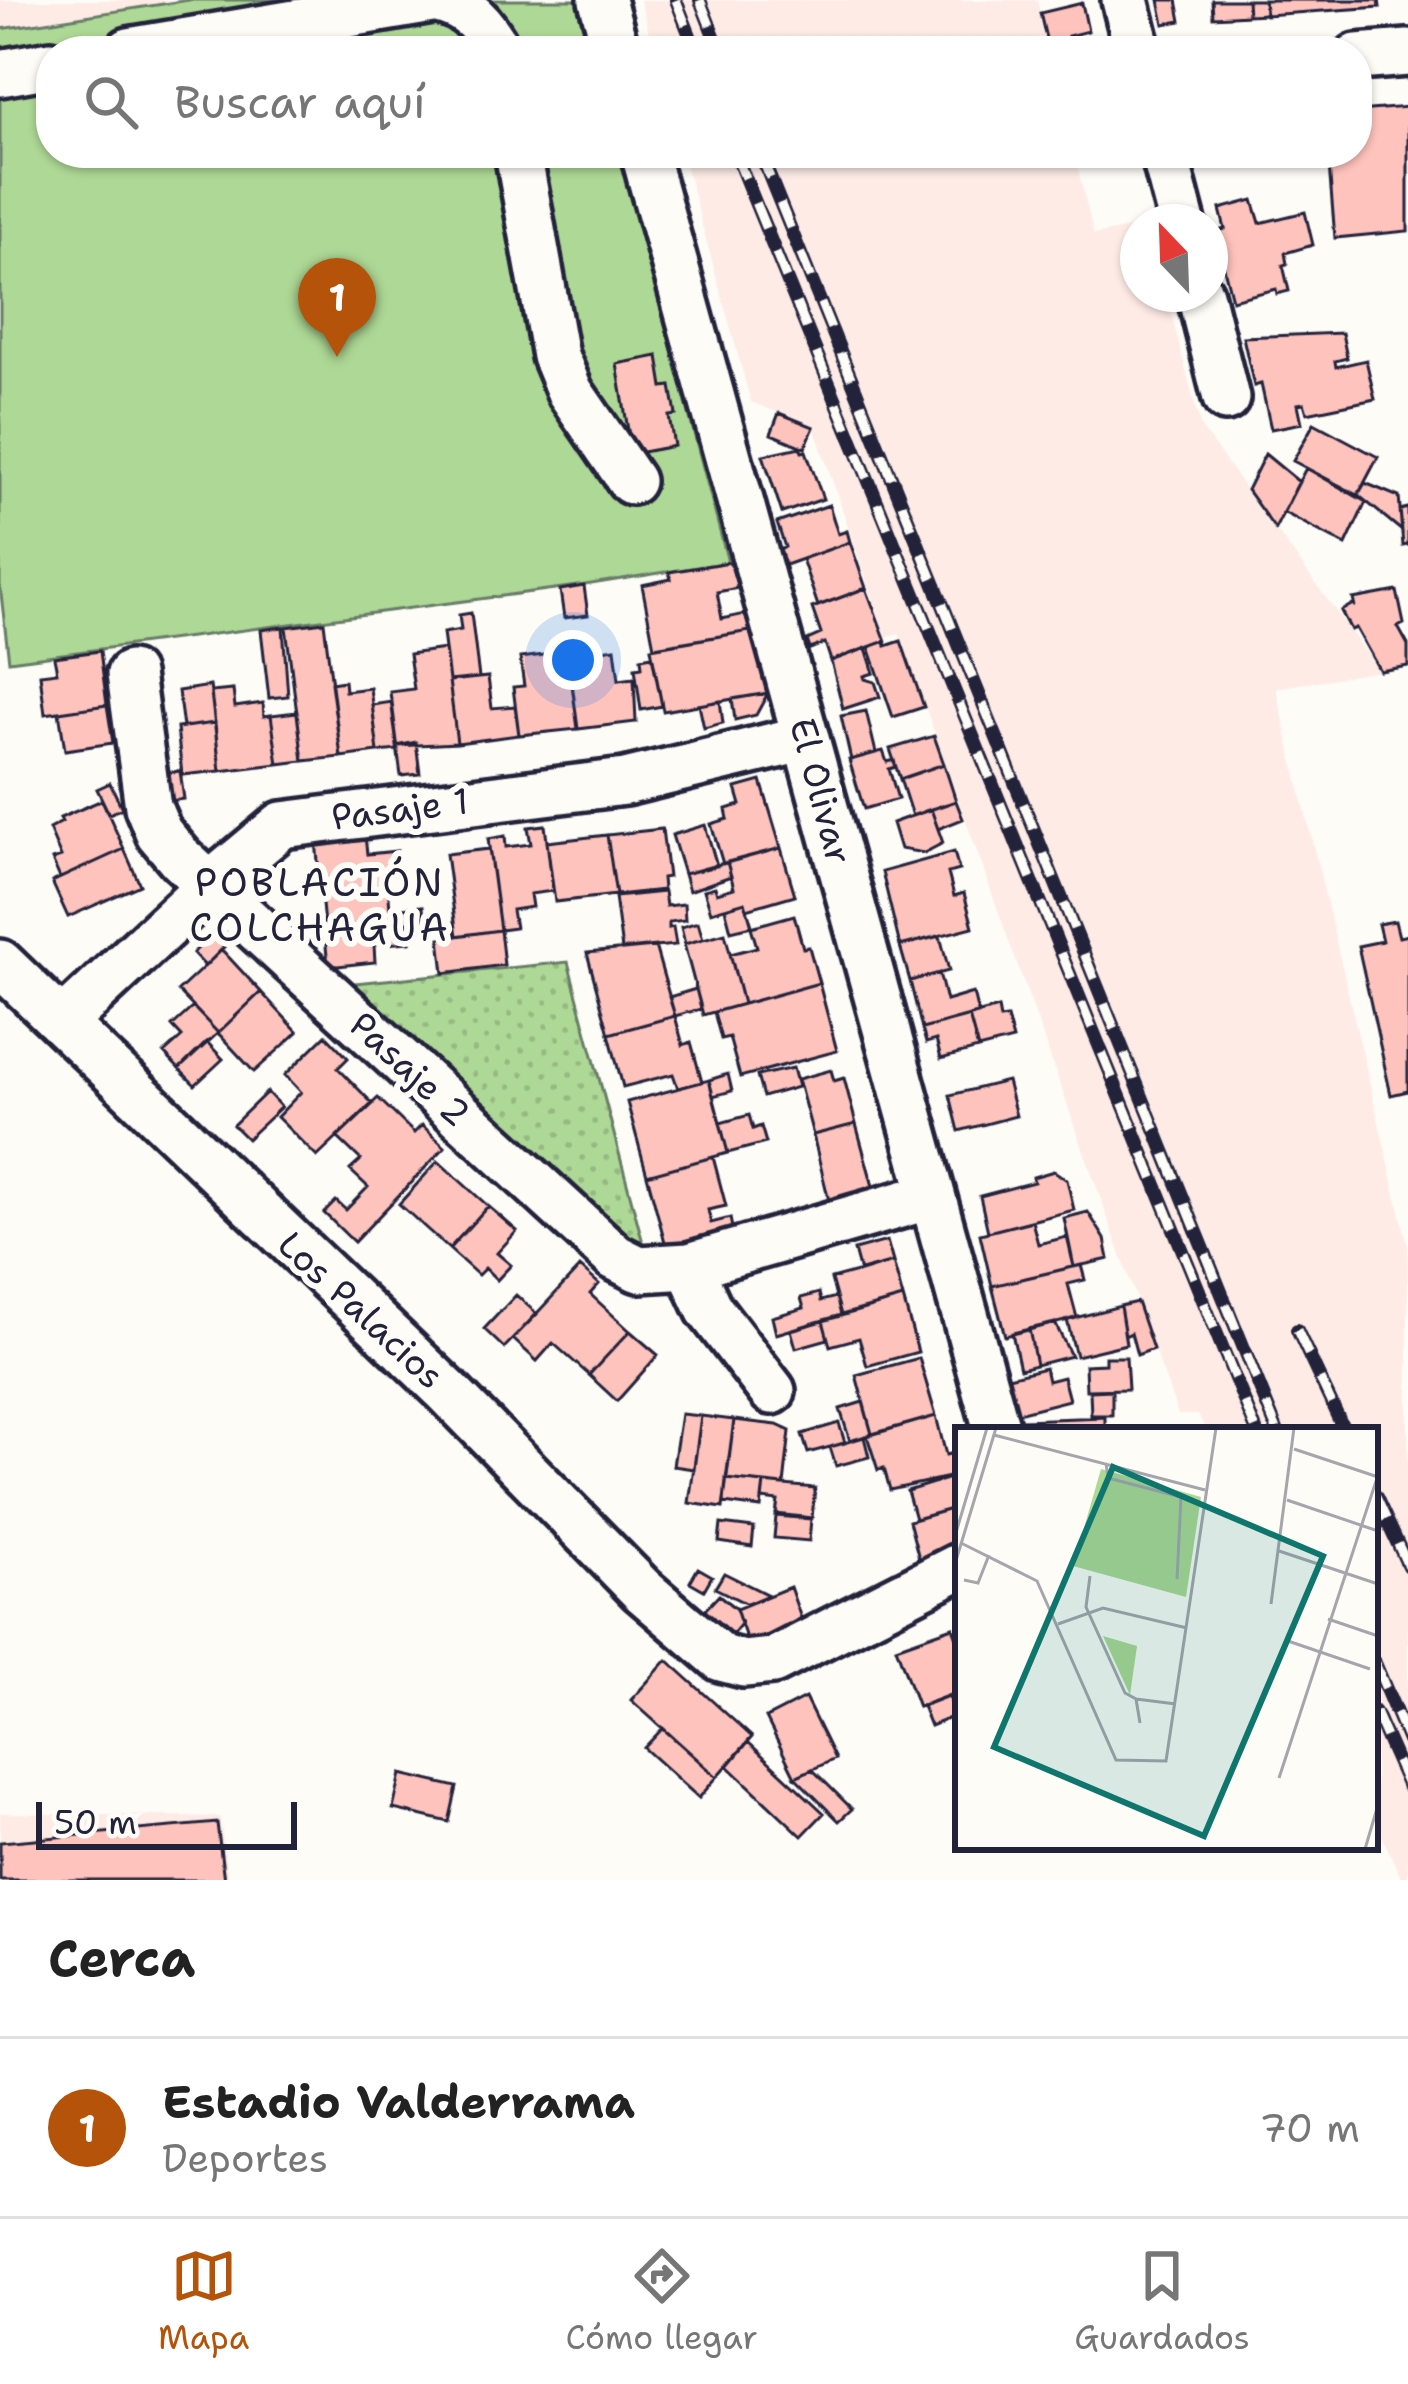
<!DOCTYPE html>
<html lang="es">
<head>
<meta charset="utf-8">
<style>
	:root { --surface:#fff; --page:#f2f2f2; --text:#222; --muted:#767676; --line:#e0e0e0; --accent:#b45309 }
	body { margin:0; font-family:"Shantell Sans",sans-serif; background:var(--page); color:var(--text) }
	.compass { position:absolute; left:1120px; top:204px; width:108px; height:108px; border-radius:50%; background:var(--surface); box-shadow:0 3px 9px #0004; rotate:337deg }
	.scale { position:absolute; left:36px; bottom:30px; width:261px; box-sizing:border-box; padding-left:12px; border:6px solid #22223b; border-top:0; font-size:33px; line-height:42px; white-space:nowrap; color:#22223b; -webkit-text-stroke:9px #fdfcf7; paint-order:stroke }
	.you { position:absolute; left:573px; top:660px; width:42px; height:42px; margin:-30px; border:9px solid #fff; border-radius:50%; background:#1a73e8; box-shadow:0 0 0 18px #1a73e833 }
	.badge { display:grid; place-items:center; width:78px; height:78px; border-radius:50%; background:var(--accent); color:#fff; font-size:39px; font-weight:700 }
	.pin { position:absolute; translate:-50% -99px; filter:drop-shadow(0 3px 6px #0008) }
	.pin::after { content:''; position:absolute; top:63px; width:42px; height:36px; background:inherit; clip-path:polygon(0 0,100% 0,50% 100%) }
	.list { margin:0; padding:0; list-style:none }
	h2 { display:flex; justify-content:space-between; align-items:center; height:156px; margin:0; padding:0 48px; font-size:51px }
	h2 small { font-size:39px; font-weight:400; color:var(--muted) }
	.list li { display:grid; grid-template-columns:78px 1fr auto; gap:36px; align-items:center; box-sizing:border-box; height:180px; padding:0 48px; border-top:3px solid var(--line) }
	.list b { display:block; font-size:45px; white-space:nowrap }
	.list p { margin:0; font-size:39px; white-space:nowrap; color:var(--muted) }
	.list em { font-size:39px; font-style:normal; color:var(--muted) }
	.icon { flex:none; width:66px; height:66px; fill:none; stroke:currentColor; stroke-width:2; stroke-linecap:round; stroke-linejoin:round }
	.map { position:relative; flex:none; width:1408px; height:1880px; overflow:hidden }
	.search { position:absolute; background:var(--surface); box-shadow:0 3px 9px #0004; left:36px; right:36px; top:36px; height:132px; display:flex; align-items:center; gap:30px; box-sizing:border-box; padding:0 42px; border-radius:48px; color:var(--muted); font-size:45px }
	.sheet { height:336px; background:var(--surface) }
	nav { display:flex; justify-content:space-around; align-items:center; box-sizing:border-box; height:168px; border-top:3px solid var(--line); background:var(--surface); font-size:33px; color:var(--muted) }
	nav a { display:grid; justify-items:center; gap:6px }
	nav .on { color:var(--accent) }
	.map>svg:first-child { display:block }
</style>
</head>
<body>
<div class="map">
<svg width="1408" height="1880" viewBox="0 0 1408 1880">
	<defs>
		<pattern id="grass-dots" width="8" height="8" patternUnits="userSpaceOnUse" patternTransform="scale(3)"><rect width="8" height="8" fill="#aed895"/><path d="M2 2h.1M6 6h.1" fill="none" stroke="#95b981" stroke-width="1.8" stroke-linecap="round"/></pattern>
	</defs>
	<rect width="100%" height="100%" fill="#fdfcf7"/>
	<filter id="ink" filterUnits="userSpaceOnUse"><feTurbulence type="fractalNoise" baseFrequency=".00833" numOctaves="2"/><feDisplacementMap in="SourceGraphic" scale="24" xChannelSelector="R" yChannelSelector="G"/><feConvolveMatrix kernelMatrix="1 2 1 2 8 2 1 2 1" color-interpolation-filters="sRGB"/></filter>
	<g filter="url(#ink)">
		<path fill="#feebe6" d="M0 0H189L0 29Z
			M640 0H1037L1049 51H654Z
			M682 153H1074L1094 235 1138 226V294H1166L1201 428 1380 671 1276 688 1408 1245V1880H1402L1375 1821V1430H1206L1198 1415H1178L899 633 886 637 814 427 751 402Z
			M0 1813 220 1817 228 1880H0Z"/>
		<path fill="url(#grass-dots)" stroke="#687d68" stroke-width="3" d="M568 962 646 1254 345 984Z"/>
		<path fill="#aed895" stroke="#687d68" stroke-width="3" d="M189 0H580L593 51H51V153H620L728 562 585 585 9 661 0 586V29Z"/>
		<path fill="#ffc3bd" stroke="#22223b" stroke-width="3" d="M1159 0H1177L1181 21 1164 24Z
			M1212 0H1247L1248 15 1213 17Z
			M1247 0H1264L1265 14 1248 15Z
			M1264 0H1379L1380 7 1266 15Z
			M1082 3 1088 31 1068 36 1071 49 1102 41 1104 51H1049L1040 13Z
			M1408 107V231L1335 238 1328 153H1357V111Z
			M1194 153H1321V162L1220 165V156H1194Z
			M1253 200 1260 223 1305 212 1313 245 1285 253 1287 264 1283 265 1289 291 1277 294 1276 289 1232 300 1215 232 1225 229 1220 209Z
			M1342 333 1347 358 1335 361 1336 367 1366 360 1375 399 1307 413 1304 403 1298 404 1302 423 1271 429 1261 384 1254 386 1243 337Z
			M658 356 663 387 671 386 676 415 669 416 674 446 632 454 617 364Z
			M779 413 814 427 805 448 771 434Z
			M1314 423 1378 457 1358 495 1293 461Z
			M800 447 802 452 806 451 823 499 782 513 763 455Z
			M1265 454 1299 482 1275 529 1247 490Z
			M1306 468 1366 502 1346 545 1283 512Z
			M1365 483 1399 497 1402 531 1358 495Z
			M829 505 838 534 847 531 850 542 785 565 780 550 785 547 777 523Z
			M1408 508V545L1403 546 1400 510Z
			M850 542 866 588 818 606 802 559Z
			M730 562 738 588 717 592 722 619 745 614 750 631 654 647 642 585 671 579 669 572Z
			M584 586 588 615 564 618 560 590Z
			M866 588 886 641 831 661 825 643 810 649 807 640 821 634 812 608Z
			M1397 591 1404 624 1398 627 1408 645V666L1380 671 1356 628 1351 630 1341 611 1353 604 1355 607 1353 599Z
			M471 613 479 678 449 681 443 633 461 630 459 615Z
			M324 622 341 757 303 761 286 627Z
			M283 627 288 696 269 698 261 630Z
			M750 631 768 693 663 711 651 648Z
			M885 641 886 646 901 641 924 707 893 717 869 647Z
			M615 648 619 680 634 678 636 722 578 729 568 655Z
			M866 648 874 673 864 676 865 679 875 682 880 697 843 709 831 661Z
			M445 649 457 743 397 746 390 692 414 689 409 654Z
			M100 651 107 705 45 714 40 674 57 672 54 657Z
			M568 652 578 729 519 735 513 687 524 686 520 658Z
			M652 656 662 706 641 710 635 668 642 667 641 658Z
			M488 677 492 708 515 706 519 735 457 743 449 681Z
			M344 681 345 691 370 688 378 752 341 757 331 683Z
			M210 686 215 723 183 727 178 691Z
			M233 690 235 707 263 703 264 716 271 715 278 764 220 771 211 692Z
			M768 693 756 715 735 720 732 699Z
			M720 701 723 723 704 728 699 705Z
			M392 702 398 750 378 752 372 705Z
			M107 705 113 743 65 750 59 712Z
			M866 711 876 753 851 760 841 716Z
			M297 712 303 761 278 764 271 715Z
			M215 723 220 771 182 775 177 728Z
			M934 736 944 764 900 779 890 749Z
			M416 742 420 774 401 776 397 746Z
			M883 751 887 762 894 760 896 767 889 769 898 799 864 809 849 760Z
			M944 764 956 801 912 816 900 779Z
			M180 771 184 799 161 802 157 774Z
			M761 781 781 848 723 864 711 824 728 819 726 809 741 805 736 788Z
			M110 783 122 808 109 814 97 789Z
			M102 800 124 849 60 878 52 860 61 857 49 829 62 822 60 818Z
			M956 801 963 819 938 829 931 809Z
			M931 809 943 843 924 853 900 849 892 823Z
			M545 825 553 891 530 894 532 907 512 910 515 928 500 930 488 839 505 836 506 847 531 844 528 827Z
			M705 825 717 866 684 874 672 835Z
			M662 829 668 877 662 878 663 890 616 895 607 835Z
			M607 835 616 895 555 902 547 842Z
			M365 836 367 854 397 851 399 871 387 873 390 909 423 906 424 921 408 922 410 942 374 945 375 962 328 967 316 841Z
			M781 848 795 895 747 909 745 902 711 912 704 890 715 887 717 893 734 888 727 862Z
			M124 849 140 885 68 917 52 882Z
			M489 849 500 930 457 936 446 854Z
			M954 852 959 870 948 873 954 896 964 893 973 927 900 946 882 872Z
			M727 862 731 876 689 891 684 874Z
			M664 892 666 906 684 904 685 920 669 922V928L673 927 676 945 622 950 615 897Z
			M745 902 752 926 731 931 725 908Z
			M794 915 803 948 809 947 819 983 743 1004 730 954 757 947 751 927Z
			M1395 921 1399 937 1408 935V1091L1391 1095 1358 946 1382 941 1378 924Z
			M698 922 703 939 685 944 681 927Z
			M500 930 504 965 444 973 440 938Z
			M725 933 743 1004 703 1015 684 944Z
			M212 934 224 947 205 966 193 953Z
			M940 936 949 971 910 981 900 946Z
			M655 946 675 1016 609 1034 587 953Z
			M222 950 261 992 218 1033 178 991Z
			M939 973 946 1001 973 993 978 1014 922 1029 910 981Z
			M819 983 837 1051 740 1077 729 1037 721 1039 714 1012Z
			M696 989 701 1009 675 1016 669 997Z
			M261 992 298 1032 254 1072 218 1033Z
			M193 1007 218 1033 179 1069 164 1053 182 1037 172 1026Z
			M998 1008 1000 1019 1007 1018 1013 1040 978 1049 969 1016Z
			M675 1016 683 1045 691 1042 702 1082 678 1088 673 1074 623 1087 609 1034Z
			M969 1016 978 1049 941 1059 936 1040 926 1043 922 1029Z
			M326 1035 348 1058 338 1068 373 1104 317 1157 277 1117 301 1092 285 1075Z
			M207 1042 223 1059 195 1085 179 1069Z
			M793 1068 798 1087 763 1097 757 1076Z
			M831 1070 834 1081 844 1078 856 1124 813 1135 798 1079Z
			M728 1074 732 1091 713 1096 709 1080Z
			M709 1080 728 1153 647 1175 627 1102Z
			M1007 1081 1016 1116 959 1131 950 1095Z
			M267 1092 281 1107 247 1139 233 1125Z
			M378 1098 414 1133 422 1125 445 1147 354 1242 324 1213 336 1201 346 1210 368 1187 350 1170 361 1160 337 1137Z
			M749 1115 753 1129 761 1126 766 1143 728 1153 720 1123Z
			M856 1124 874 1190 829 1201 813 1135Z
			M713 1157 726 1206 708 1210 711 1223 730 1218 732 1228 666 1246 647 1175Z
			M438 1161 488 1206 449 1249 399 1204Z
			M1054 1171 1067 1180 1074 1210 988 1232 980 1196 1034 1182 1033 1177Z
			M488 1206 517 1231 497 1253 511 1265 497 1280 485 1268 478 1275 449 1249Z
			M1088 1212 1105 1239 1109 1259 1074 1267 1064 1218Z
			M1032 1221 1038 1244 1067 1237 1074 1267 992 1286 980 1234Z
			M887 1241 893 1262 860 1272 854 1250Z
			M893 1262 903 1298 841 1315 831 1279Z
			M1081 1265 1085 1280 1068 1284 1077 1318 1005 1336 992 1286Z
			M580 1267 599 1284 590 1294 630 1331 589 1375 553 1343 537 1361 513 1339Z
			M819 1293 821 1301 836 1297 841 1315 776 1334 772 1317 804 1308 801 1298Z
			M516 1295 537 1314 504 1348 484 1329Z
			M903 1298 918 1352 867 1366 859 1338 830 1346 823 1321Z
			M1137 1302 1153 1349 1137 1355 1131 1333 1125 1336 1120 1306Z
			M1120 1306 1126 1344 1076 1356 1067 1320Z
			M823 1321 828 1339 796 1348 791 1330Z
			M1055 1323 1071 1356 1036 1365 1029 1329Z
			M1029 1329 1036 1365 1020 1369 1012 1333Z
			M630 1331 658 1355 617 1401 589 1375Z
			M1105 1357H1126L1128 1389 1086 1390 1085 1365 1105 1364Z
			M919 1358 936 1416 872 1434 856 1375Z
			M1045 1368 1048 1381 1063 1377 1069 1400 1018 1413 1008 1377Z
			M1112 1390V1415H1091L1090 1391Z
			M863 1402 872 1434 850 1441 840 1409Z
			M681 1414 701 1416 694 1469 673 1466Z
			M701 1416 734 1420 723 1508 689 1503Z
			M936 1416 946 1455 958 1452V1475L890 1490 884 1468 878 1470 867 1436Z
			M1105 1417V1430H1024L1023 1420Z
			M734 1420 777 1425 790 1431 784 1485 726 1479Z
			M839 1423 845 1443 808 1453 802 1434Z
			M864 1437 869 1457 836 1466 830 1447Z
			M953 1477 958 1507 915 1519 907 1491Z
			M726 1479 764 1483 761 1508 724 1503Z
			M764 1483 815 1488 812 1518 776 1514 778 1501 762 1499Z
			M958 1507V1546L921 1566 909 1521Z
			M776 1516 811 1519 809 1541 774 1538Z
			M721 1524 754 1528 752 1547 719 1542Z
			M698 1568 712 1576 704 1590 690 1582Z
			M724 1573 768 1595 747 1604 715 1588Z
			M790 1587 803 1624 749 1647 736 1609Z
			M719 1595 736 1609 741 1624 731 1636 702 1613Z
			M953 1627 958 1641V1692L918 1707 896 1647Z
			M667 1660 752 1737 717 1777 631 1700Z
			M948 1696 955 1716 930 1726 922 1706Z
			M805 1698 835 1759 795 1777 766 1718Z
			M663 1728 717 1777 699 1798 644 1748Z
			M748 1742 824 1813 802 1836 728 1766Z
			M812 1769 852 1809 839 1821 795 1777Z
			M401 1774 457 1787 449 1822 393 1809Z
			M217 1823 224 1880H0V1842Z"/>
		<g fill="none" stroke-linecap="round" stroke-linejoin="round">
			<g stroke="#22223b" stroke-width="54">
				<path id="minor" d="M438 0C469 7 483 24 498 51
					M602 0 616 51
					M1125 0 1138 51
					M129 51 432 0
					M1357 57 1408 53
					M0 73 51 64
					M518 153 555 356 570 392 631 481
					M644 153 997 1430
					M1164 153 1182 222
					M1200 294 1226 398
					M130 674 148 807 159 833 181 859 615 1257 639 1269 689 1266 709 1309 772 1391
					M0 963 447 1391 642 1590 721 1658 744 1664 773 1661 958 1567
					M63 1022 210 885 282 825 625 782 806 738
					M689 1266 931 1196"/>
			</g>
			<use href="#minor" stroke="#fdfcf7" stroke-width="45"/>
			<g stroke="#22223b" stroke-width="14">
				<path id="rail" d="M676 0 696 51
					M700 0 720 51
					M735 153 1256 1430
					M760 153 1277 1430
					M1297 1330 1344 1430
					M1375 1495 1408 1566
					M1375 1663 1408 1741
					M1375 1712 1408 1787"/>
			</g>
			<use href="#rail" stroke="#fdfcf7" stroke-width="9" stroke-dasharray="27" stroke-linecap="butt"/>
		</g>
	</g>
	<g text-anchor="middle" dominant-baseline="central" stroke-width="12" stroke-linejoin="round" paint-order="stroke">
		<g font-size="36" fill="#22223b" stroke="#fdfcf7">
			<text transform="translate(821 791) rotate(75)">El Olivar</text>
			<text transform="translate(400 809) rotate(-7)">Pasaje 1</text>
			<text transform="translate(410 1069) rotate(43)">Pasaje 2</text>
			<text transform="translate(361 1310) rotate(43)">Los Palacios</text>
		</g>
		<g font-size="39" letter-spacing="3" fill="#22223b" stroke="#fdfcf7">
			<text x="320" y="882">POBLACIÓN<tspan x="320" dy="45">COLCHAGUA</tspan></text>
		</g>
	</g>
	<g transform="translate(955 1427)">
		<rect width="423" height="423" fill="#fdfcf7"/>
		<path d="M148 209 182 219 175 268Z" fill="#aed895"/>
		<path d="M146 42 246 70 231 170 118 139Z" fill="#aed895"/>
		<path fill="none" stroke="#a5a5ac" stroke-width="3" d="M39 8 250 63M339 22 423 50M151 36 153 51 226 70 222 152M332 73 423 104M0 109 32 1M6 116 82 154 161 333 211 334 261 1M324 124 423 157M0 137 41 1M135 149 131 180 170 266 181 272 185 296M9 153 23 156 34 128M316 177 339 1M373 192 423 209M103 197 148 181 232 201M333 214 415 242M181 272 221 277M324 351 423 48M410 422 423 378"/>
		<path fill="#0f766e" fill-opacity="0.15" stroke="#0f766e" stroke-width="6" d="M158 40 368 129 249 409 39 320Z"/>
		<rect width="423" height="423" fill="none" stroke="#22223b" stroke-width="6"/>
	</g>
</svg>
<svg class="compass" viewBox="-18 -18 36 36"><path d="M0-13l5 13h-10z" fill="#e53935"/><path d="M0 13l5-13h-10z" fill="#767676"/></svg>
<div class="scale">50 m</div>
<div class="you"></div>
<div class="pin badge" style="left:337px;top:357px">1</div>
<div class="search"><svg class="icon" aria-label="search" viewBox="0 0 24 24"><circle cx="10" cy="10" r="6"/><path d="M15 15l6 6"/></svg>Buscar aquí</div>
</div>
<section class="sheet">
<h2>Cerca<small></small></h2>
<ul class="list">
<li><span class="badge">1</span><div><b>Estadio Valderrama</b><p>Deportes</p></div><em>70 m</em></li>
</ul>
</section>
<nav>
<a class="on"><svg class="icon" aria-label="map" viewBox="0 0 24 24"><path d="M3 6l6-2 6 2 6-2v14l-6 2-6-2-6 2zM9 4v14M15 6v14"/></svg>Mapa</a>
<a><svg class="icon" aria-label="directions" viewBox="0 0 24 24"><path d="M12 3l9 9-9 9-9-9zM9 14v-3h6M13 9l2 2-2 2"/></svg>Cómo llegar</a>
<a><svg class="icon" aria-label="saved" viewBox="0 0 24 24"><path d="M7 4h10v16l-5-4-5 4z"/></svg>Guardados</a>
</nav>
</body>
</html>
